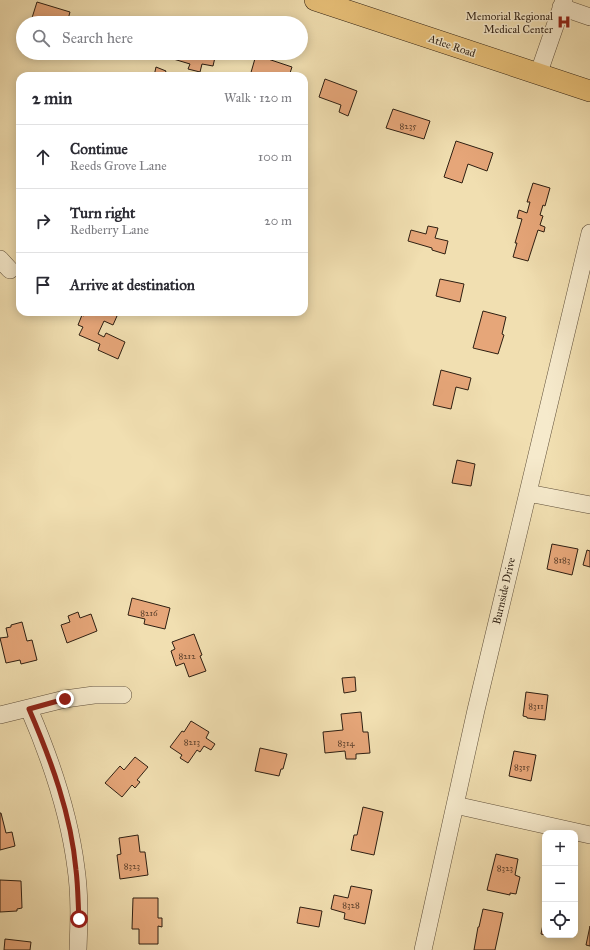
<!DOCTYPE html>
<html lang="en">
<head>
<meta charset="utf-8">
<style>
	:root { --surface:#fff; --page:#f7f7f7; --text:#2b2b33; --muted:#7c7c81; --line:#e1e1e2 }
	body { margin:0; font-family:"IM FELL Great Primer",serif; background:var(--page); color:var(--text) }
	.controls { position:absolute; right:12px; bottom:12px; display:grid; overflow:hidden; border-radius:8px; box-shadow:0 2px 10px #0003 }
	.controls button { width:36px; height:36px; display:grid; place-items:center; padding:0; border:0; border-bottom:1px solid var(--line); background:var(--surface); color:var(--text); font:20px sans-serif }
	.stop { position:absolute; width:12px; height:12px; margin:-9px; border:3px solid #8f2418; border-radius:50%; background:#fff }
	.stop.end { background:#8f2418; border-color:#fff; box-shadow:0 1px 4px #0008 }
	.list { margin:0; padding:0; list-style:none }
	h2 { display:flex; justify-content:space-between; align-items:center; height:52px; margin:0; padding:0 16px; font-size:17px }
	h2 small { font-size:13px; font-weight:400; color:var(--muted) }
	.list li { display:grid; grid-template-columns:26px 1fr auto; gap:12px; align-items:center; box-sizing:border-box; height:64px; padding:0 16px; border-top:1px solid var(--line) }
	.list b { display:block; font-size:15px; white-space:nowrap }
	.list p { margin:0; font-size:13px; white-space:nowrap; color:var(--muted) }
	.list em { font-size:13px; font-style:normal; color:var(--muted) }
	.icon { flex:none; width:22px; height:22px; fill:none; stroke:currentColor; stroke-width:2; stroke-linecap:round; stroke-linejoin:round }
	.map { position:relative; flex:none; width:590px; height:950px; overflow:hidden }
	.search { position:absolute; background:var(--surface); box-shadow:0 2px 10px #0003; left:16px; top:16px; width:292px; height:44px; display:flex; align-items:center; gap:10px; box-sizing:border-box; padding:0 14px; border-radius:22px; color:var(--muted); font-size:15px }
	.panel { position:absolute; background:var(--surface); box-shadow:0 2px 10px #0003; left:16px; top:72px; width:292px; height:244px; border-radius:12px }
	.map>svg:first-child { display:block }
</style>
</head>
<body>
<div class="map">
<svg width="590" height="950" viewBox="0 0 590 950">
	<rect width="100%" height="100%" fill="#f1dfb1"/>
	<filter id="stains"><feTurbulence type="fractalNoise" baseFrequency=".005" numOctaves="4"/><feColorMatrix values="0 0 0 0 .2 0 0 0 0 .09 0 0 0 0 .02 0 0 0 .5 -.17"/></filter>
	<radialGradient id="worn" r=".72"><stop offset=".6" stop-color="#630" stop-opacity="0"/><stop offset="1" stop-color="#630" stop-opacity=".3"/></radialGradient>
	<path fill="#e6a679" stroke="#2e1f12" d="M37 2 70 12 67 23H39L31 21Z
		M171 53H216L213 66 202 64 200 72 188 69 190 64 170 58Z
		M256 55 292 67 289 76H250Z
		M156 67 166 71 164 76H154Z
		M325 79 357 91 348 116 339 112 341 105 319 97Z
		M393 109 430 121 424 139 386 128Z
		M456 141 493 153 487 171 468 164 462 183 444 177Z
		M533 183 550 188 545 206 543 205 540 215 543 216 540 225 545 227 544 232 538 230 528 261 513 257 517 243H515L522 219 517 218 519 210 527 213 530 202H527Z
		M428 226 438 228 435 238 448 241 445 254 432 250V248L408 241 411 230 426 234Z
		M440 279 464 284 460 302 436 296Z
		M483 311 506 317 502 334 504 335 498 354 473 348Z
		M86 312H108L117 316 113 325 104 321 98 334 104 337 106 333 125 342 118 359 98 350 100 344 79 335 83 327 78 325 82 315 84 316Z
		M441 370 471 378 468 390 456 387 451 409 433 405Z
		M457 460 475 464 471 486 452 483Z
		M552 544 578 549 572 575 547 569Z
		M587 550 590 551V567L583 565Z
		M132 598 170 608 165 629 144 624 145 619 128 615Z
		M78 612 80 618 91 614 97 631 67 643 61 625 70 622 68 616Z
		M22 622 27 641 32 640 37 660 21 664 20 660 6 663 0 638 8 637 6 628 11 627V625Z
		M194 634 202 655 200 656 206 671 189 677 184 663 176 666 171 651 175 649 172 642Z
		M355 677 356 691 344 693 342 678Z
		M526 692 548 695 545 720 527 718V717L523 716Z
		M361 712 363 732H368L370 753 356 754V759H346L345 751 325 753 323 732 343 730 341 714Z
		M191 721 209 732 206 738 215 744 211 750 204 746 200 752 197 750 188 763 180 758 182 755 170 747 182 731 184 732Z
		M260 748 287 754 283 769H281L279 776 255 771Z
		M514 751 536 755 531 781 509 776Z
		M135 757 148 767 137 780 140 782 135 788 132 785 122 797 105 783 120 766 124 770Z
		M363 807 383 812 374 855 351 850 354 835H357Z
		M0 813H1L6 833 12 832 15 846 0 850Z
		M138 835 140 852H145L148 875 120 879 117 855 121 854 119 838Z
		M496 854 518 859 515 875 520 877 516 894 510 893V895L487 890Z
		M0 880 21 881 22 908 17 909V911L0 912Z
		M351 886 372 890 365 924 344 919 345 913 331 909 334 895 348 898Z
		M133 898H158V918H162V927L158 926V944H139V929H132Z
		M300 907 322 911 319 927 297 923Z
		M483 909 503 913 495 950H474L478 927H479Z
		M545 915V935L541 934Z
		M590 926V946L586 945Z
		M5 939 31 942 30 950H4Z"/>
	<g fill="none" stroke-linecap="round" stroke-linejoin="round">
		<g stroke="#5f4f3a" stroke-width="18">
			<path id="minor" d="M561 7 590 17
				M538 75 564 0
				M0 259 10 270
				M528 493 590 505
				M29 709C51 760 69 812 76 868 80 895 79 923 78 950
				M0 715 65 699 94 695H123
				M455 805 590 835
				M423 950 476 710 590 233"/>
		</g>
		<g stroke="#2e1f12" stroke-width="22">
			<path id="major" d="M315 0 590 91"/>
		</g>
		<use href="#minor" stroke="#f6eacc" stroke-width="17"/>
		<use href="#major" stroke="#e8c078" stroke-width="21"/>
	</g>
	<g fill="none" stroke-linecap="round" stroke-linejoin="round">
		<path stroke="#8f2418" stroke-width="5" d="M65 699 29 709C51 760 71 814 76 870 78 886 78 903 79 919"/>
	</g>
	<defs>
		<g id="hospital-bare" transform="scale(1.08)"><path d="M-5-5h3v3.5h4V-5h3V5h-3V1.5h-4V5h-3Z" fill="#8f2418" stroke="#f6eacc" stroke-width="2.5" paint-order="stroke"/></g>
	</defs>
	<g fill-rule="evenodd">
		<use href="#hospital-bare" x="564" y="22"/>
	</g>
	<g text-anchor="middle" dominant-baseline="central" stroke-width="3" stroke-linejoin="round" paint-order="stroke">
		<g font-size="9" fill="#5c412c">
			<text x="408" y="125">8235</text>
			<text x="562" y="559">8183</text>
			<text x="149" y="612">8216</text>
			<text x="187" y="655">8212</text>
			<text x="536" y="705">8311</text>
			<text x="192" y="741">8213</text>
			<text x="346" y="742">8314</text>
			<text x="522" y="766">8315</text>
			<text x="132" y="865">8323</text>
			<text x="505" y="867">8323</text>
			<text x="351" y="904">8328</text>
		</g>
		<g font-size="11" fill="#2e1f12" stroke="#f6eacc" text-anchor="end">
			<text x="553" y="16">Memorial Regional<tspan x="553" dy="13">Medical Center</tspan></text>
		</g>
		<g font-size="11" fill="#2e1f12" stroke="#f6eacc">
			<text transform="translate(452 46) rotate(19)">Atlee Road</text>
			<text transform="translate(504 591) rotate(-77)">Burnside Drive</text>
		</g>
	</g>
	<rect width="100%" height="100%" filter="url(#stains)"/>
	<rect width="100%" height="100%" fill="url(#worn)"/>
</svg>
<div class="controls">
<button>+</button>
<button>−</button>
<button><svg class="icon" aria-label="locate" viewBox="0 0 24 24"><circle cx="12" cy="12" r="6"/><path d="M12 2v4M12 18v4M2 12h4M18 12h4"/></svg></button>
</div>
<div class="stop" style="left:79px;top:919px"></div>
<div class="stop end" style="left:65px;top:699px"></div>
<div class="search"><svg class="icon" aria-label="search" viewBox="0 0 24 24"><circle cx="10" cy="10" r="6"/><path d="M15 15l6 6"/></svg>Search here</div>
<section class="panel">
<h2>2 min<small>Walk · 120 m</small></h2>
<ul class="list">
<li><svg class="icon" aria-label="ahead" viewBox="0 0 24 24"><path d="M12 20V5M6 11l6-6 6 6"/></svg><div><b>Continue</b><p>Reeds Grove Lane</p></div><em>100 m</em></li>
<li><svg class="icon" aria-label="right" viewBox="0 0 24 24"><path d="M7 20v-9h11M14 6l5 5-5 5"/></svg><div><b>Turn right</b><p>Redberry Lane</p></div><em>20 m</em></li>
<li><svg class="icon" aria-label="arrive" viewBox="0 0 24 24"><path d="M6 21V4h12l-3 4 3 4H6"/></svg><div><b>Arrive at destination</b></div></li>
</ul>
</section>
</div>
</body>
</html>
